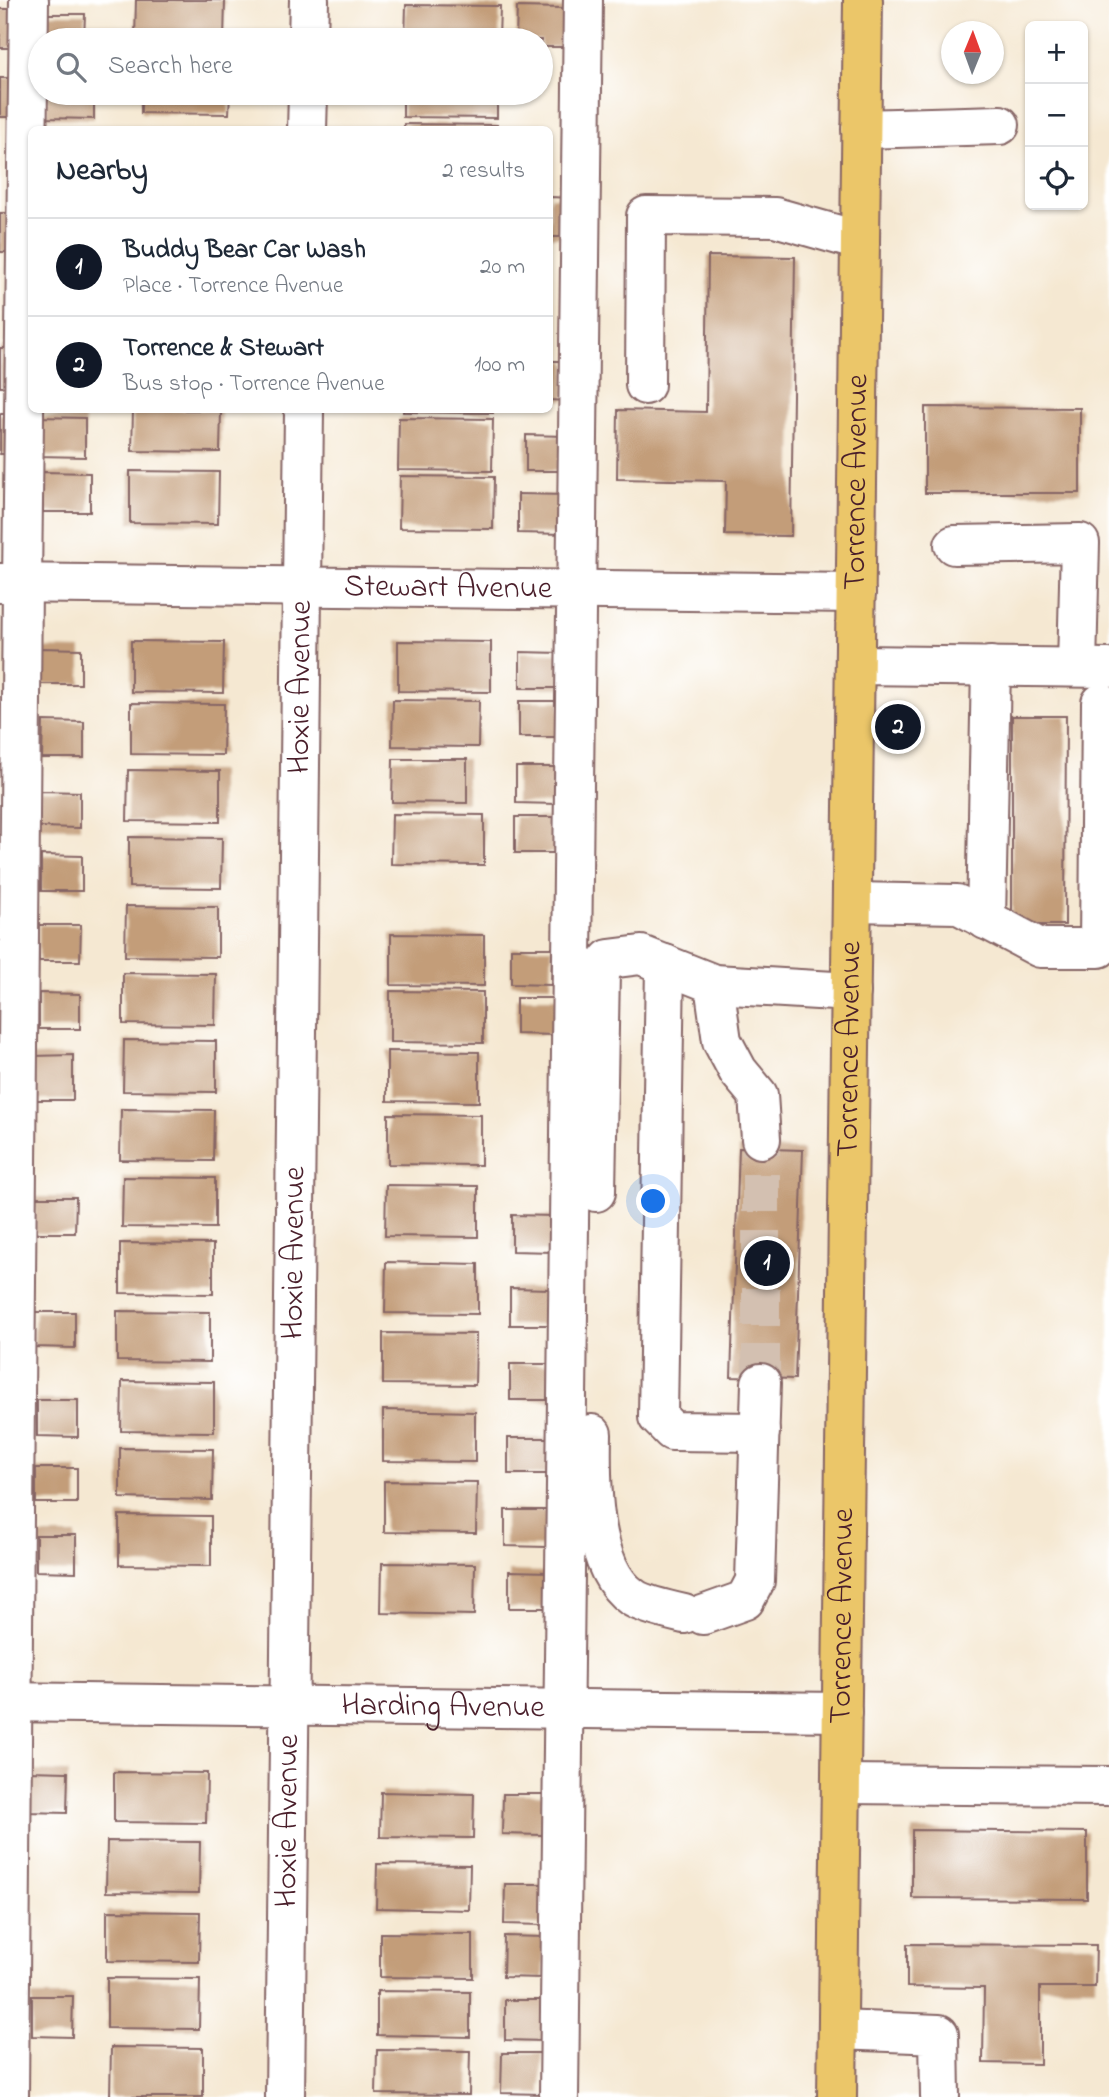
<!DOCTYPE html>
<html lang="en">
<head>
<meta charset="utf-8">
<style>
	:root { --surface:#fff; --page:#f2f2f3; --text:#1f2937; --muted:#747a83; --line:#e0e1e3; --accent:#111827 }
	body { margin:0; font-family:"Indie Flower",sans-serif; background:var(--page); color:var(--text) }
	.controls { position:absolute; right:21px; top:21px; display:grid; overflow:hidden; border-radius:10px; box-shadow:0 2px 5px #0004 }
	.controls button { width:63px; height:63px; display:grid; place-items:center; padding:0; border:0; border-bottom:2px solid var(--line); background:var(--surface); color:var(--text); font:35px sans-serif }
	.compass { position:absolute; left:941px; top:21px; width:63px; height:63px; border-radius:50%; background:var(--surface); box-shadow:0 2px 5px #0004; rotate:1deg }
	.you { position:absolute; left:654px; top:1202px; width:24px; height:24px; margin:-18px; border:5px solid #fff; border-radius:50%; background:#1a73e8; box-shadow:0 0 0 10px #1a73e833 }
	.badge { display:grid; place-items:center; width:46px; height:46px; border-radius:50%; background:var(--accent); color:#fff; font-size:23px; font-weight:700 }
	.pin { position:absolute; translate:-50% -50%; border:4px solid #fff; box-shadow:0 2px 7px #0006 }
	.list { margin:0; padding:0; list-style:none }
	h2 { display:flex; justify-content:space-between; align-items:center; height:91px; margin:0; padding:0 28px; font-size:30px }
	h2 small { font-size:23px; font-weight:400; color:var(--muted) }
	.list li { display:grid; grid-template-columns:46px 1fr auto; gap:21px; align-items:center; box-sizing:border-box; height:98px; padding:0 28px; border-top:2px solid var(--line) }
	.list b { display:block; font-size:26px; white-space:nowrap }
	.list p { margin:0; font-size:23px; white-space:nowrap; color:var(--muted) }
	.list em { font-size:23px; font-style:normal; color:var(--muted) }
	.icon { flex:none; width:38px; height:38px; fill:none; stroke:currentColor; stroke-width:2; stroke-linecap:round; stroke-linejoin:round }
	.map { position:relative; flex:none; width:1109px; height:2097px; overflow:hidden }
	.search { position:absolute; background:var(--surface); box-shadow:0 2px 5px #0004; left:28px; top:28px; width:525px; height:77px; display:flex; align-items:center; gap:18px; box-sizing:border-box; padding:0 24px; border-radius:38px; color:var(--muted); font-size:26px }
	.panel { position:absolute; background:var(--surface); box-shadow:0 2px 5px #0004; left:28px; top:126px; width:525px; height:287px; border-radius:10px }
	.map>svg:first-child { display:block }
</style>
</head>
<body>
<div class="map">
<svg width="1109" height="2097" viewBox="0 0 1109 2097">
	<rect width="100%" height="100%" fill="#fff"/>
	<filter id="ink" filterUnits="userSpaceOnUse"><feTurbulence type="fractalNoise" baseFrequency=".0143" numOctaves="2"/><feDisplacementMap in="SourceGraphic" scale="14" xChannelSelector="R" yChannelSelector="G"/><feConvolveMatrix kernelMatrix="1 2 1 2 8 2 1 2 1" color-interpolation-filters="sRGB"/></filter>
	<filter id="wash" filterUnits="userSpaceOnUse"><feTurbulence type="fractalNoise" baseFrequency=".00686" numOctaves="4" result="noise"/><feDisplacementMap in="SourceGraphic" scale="28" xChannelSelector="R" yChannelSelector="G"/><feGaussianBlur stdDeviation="1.57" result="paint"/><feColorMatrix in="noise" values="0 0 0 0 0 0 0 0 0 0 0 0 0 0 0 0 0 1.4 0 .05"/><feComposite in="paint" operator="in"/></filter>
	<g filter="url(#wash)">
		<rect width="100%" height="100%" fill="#f5e8d2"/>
		<g id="blocks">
			<path fill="#c39d79" d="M136 0H225L224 40H135Z
				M406 5 500 6 499 40H405Z
				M517 7 564 8V47H541V40H516Z
				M0 9H16L15 48H0Z
				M45 14H85L84 40H45Z
				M0 78H15L14 117H0Z
				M47 93H94V119L47 118Z
				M141 93H230L229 114 141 113Z
				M403 93H497V118L403 117Z
				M404 124 497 125V130H404Z
				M550 197 572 198 571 237H550Z
				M0 213H8V252H0Z
				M708 256 795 257 791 536 725 535 726 481 617 479 618 410 706 412Z
				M0 348H11V387H0Z
				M550 361H566L565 401 550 400Z
				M925 407 1080 408V493H925Z
				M133 410H221L220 452 132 451Z
				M403 410H493V413L403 412Z
				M0 414H11V454H0Z
				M38 417 85 418V457L38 456Z
				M399 418 493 419 492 471 398 470Z
				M526 435 566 436 565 471H526Z
				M130 471 219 472 218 524 130 523Z
				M43 472 90 473V512H43Z
				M400 476 494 477 493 529 399 528Z
				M518 494 566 495 565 534 518 533Z
				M131 641 224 642 223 693 131 692Z
				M398 641 491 642V692L398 691Z
				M40 648 81 649V684H40Z
				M520 652 561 653V688H520Z
				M393 700 479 701 478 747 392 746Z
				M519 701H560V737H519Z
				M131 703 224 704 223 755 131 754Z
				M1012 716H1066L1065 925H1012Z
				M43 721 84 722V758H42Z
				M393 759H467V803L392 802Z
				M516 767H557V804L516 803Z
				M128 770 220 771V822L127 821Z
				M39 791 80 792V828L38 827Z
				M392 814 484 815V865L391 864Z
				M515 817H556V853H515Z
				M129 837 222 838 221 888 129 887Z
				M41 855 82 856V891H41Z
				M126 906 218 907V957L125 956Z
				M39 925H81L80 961H39Z
				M391 934 484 935V986L391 985Z
				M511 948H552L551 985 511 984Z
				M123 973 216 974 215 1025 123 1024Z
				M390 991 483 992V1043L390 1042Z
				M39 993 80 994V1029H39Z
				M516 998H558L557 1035 516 1034Z
				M124 1040 216 1041V1092L123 1091Z
				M387 1051 479 1052V1102L387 1101Z
				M73 1055V1100H32V1056Z
				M121 1109 214 1110 213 1161 120 1160Z
				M388 1114 481 1115V1165L388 1164Z
				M739 1148 803 1150 795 1379 731 1377Z
				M123 1177 215 1178V1228L122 1227Z
				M386 1185 478 1186V1237L385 1236Z
				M35 1197H76L75 1233H35Z
				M512 1215 553 1216V1252L512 1251Z
				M120 1243 213 1244V1294L120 1293Z
				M386 1262 478 1264V1314L385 1313Z
				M510 1288 551 1289V1325H510Z
				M117 1311 210 1312V1362L117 1361Z
				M35 1312H75V1348L34 1347Z
				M383 1333 476 1334 475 1385 383 1384Z
				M510 1364H551V1400H510Z
				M122 1381 214 1382V1432L121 1431Z
				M37 1400H78V1437L37 1436Z
				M383 1410 475 1412V1462L383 1461Z
				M508 1438H549L548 1474H508Z
				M120 1448 213 1449 212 1500 120 1498Z
				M36 1468H77V1503H36Z
				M384 1481 477 1482 476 1533 384 1532Z
				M505 1510H546V1547L505 1546Z
				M119 1515 211 1516V1566L119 1565Z
				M36 1535H76V1572L36 1571Z
				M382 1563 475 1564 474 1615 381 1613Z
				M509 1571 550 1572V1608H509Z
				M28 1771 68 1772 67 1813 27 1812Z
				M114 1772 207 1773 206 1823 114 1822Z
				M381 1792 474 1794 473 1838 380 1837Z
				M503 1794H543V1835L502 1834Z
				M912 1830 1087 1832V1899L912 1898Z
				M107 1841 200 1842 199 1893 106 1892Z
				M377 1864 470 1865 469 1910 376 1908Z
				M505 1884H545L544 1925 504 1924Z
				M107 1911 200 1912 199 1962 107 1961Z
				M380 1933 473 1934V1978L380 1977Z
				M504 1936 544 1937 543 1978 503 1977Z
				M907 1944 1096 1945 1095 1987H1040V2064L983 2063 984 1988 907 1987Z
				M107 1978 200 1979 199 2029 107 2028Z
				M377 1991 470 1992V2037L377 2035Z
				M32 1996H73L72 2037 32 2036Z
				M505 2000H546L545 2041 505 2040Z
				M111 2047 203 2048V2097H110Z
				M377 2050 470 2051 469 2095 376 2094Z
				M502 2053H542L541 2094 501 2093Z"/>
		</g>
	</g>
	<g filter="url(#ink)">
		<use href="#blocks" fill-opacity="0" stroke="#866565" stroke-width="2"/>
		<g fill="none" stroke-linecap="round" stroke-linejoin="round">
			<path stroke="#d3c0b1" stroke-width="38" stroke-dasharray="38 19" stroke-linecap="butt" d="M761 1383V1139"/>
			<g stroke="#866565" stroke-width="42">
				<g id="minor">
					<path d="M308 40 309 0"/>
					<path d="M861 129 1000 125"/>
					<path d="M307 130 308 93"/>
					<path d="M645 385 646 216 775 217 860 241"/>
					<path d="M954 545 1080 543 1077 667"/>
					<path id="s1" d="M0 583 856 593"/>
					<path d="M855 665 1109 668"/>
					<path d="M852 902 957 904 1040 948H1099L1101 703"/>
					<path d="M986 920 991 666"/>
					<path d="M665 964 658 1417 672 1431 760 1432"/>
					<path d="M714 984 722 1041 738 1071 758 1095 761 1139"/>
					<path d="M596 1192 600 971 609 959 641 955 714 984 851 992"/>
					<path d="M592 1434C591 1480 590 1568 632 1597 641 1604 671 1611 684 1614"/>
					<path d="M703 1615 745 1600 755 1581 761 1383"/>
					<path id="s2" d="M0 1702 842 1712"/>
					<path d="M841 1784 1109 1786"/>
					<path d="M838 2030 939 2034 940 2097"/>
					<path d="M9 2097 22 583 29 0"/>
					<path id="s3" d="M285 2097 304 410"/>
					<path d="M559 2097 583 0"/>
				</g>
			</g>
			<g stroke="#866565" stroke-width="42">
				<g id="major">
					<path id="s4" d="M837 2097 863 0"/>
				</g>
			</g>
			<use href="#minor" stroke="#fff" stroke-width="38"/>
			<use href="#major" stroke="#ebc669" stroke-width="38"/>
		</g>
	</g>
	<g text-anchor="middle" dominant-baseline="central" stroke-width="5" stroke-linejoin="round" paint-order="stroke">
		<g font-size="32" fill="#4a1f2b" stroke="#fff">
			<text stroke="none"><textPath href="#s4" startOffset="1615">Torrence Avenue</textPath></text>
			<text stroke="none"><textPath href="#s1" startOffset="448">Stewart Avenue</textPath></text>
			<text stroke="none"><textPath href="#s3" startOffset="1410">Hoxie Avenue</textPath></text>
			<text stroke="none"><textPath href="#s4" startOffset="1048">Torrence Avenue</textPath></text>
			<text stroke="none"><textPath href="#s3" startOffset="844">Hoxie Avenue</textPath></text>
			<text stroke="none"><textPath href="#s4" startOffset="481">Torrence Avenue</textPath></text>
			<text stroke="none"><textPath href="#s2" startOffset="443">Harding Avenue</textPath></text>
			<text stroke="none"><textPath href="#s3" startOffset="276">Hoxie Avenue</textPath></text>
		</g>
	</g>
</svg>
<div class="controls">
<button>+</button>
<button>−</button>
<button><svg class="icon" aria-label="locate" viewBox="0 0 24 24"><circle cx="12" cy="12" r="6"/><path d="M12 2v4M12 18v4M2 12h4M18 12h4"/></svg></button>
</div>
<svg class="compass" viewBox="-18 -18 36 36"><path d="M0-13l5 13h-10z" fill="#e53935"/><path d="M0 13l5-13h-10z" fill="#747a83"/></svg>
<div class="you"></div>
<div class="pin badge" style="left:767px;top:1263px">1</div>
<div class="pin badge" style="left:898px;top:727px">2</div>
<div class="search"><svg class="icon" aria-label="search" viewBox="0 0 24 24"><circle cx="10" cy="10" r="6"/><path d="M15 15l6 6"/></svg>Search here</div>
<section class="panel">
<h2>Nearby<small>2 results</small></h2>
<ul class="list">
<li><span class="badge">1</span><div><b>Buddy Bear Car Wash</b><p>Place · Torrence Avenue</p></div><em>20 m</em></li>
<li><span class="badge">2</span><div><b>Torrence &amp; Stewart</b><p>Bus stop · Torrence Avenue</p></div><em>100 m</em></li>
</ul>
</section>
</div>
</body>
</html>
